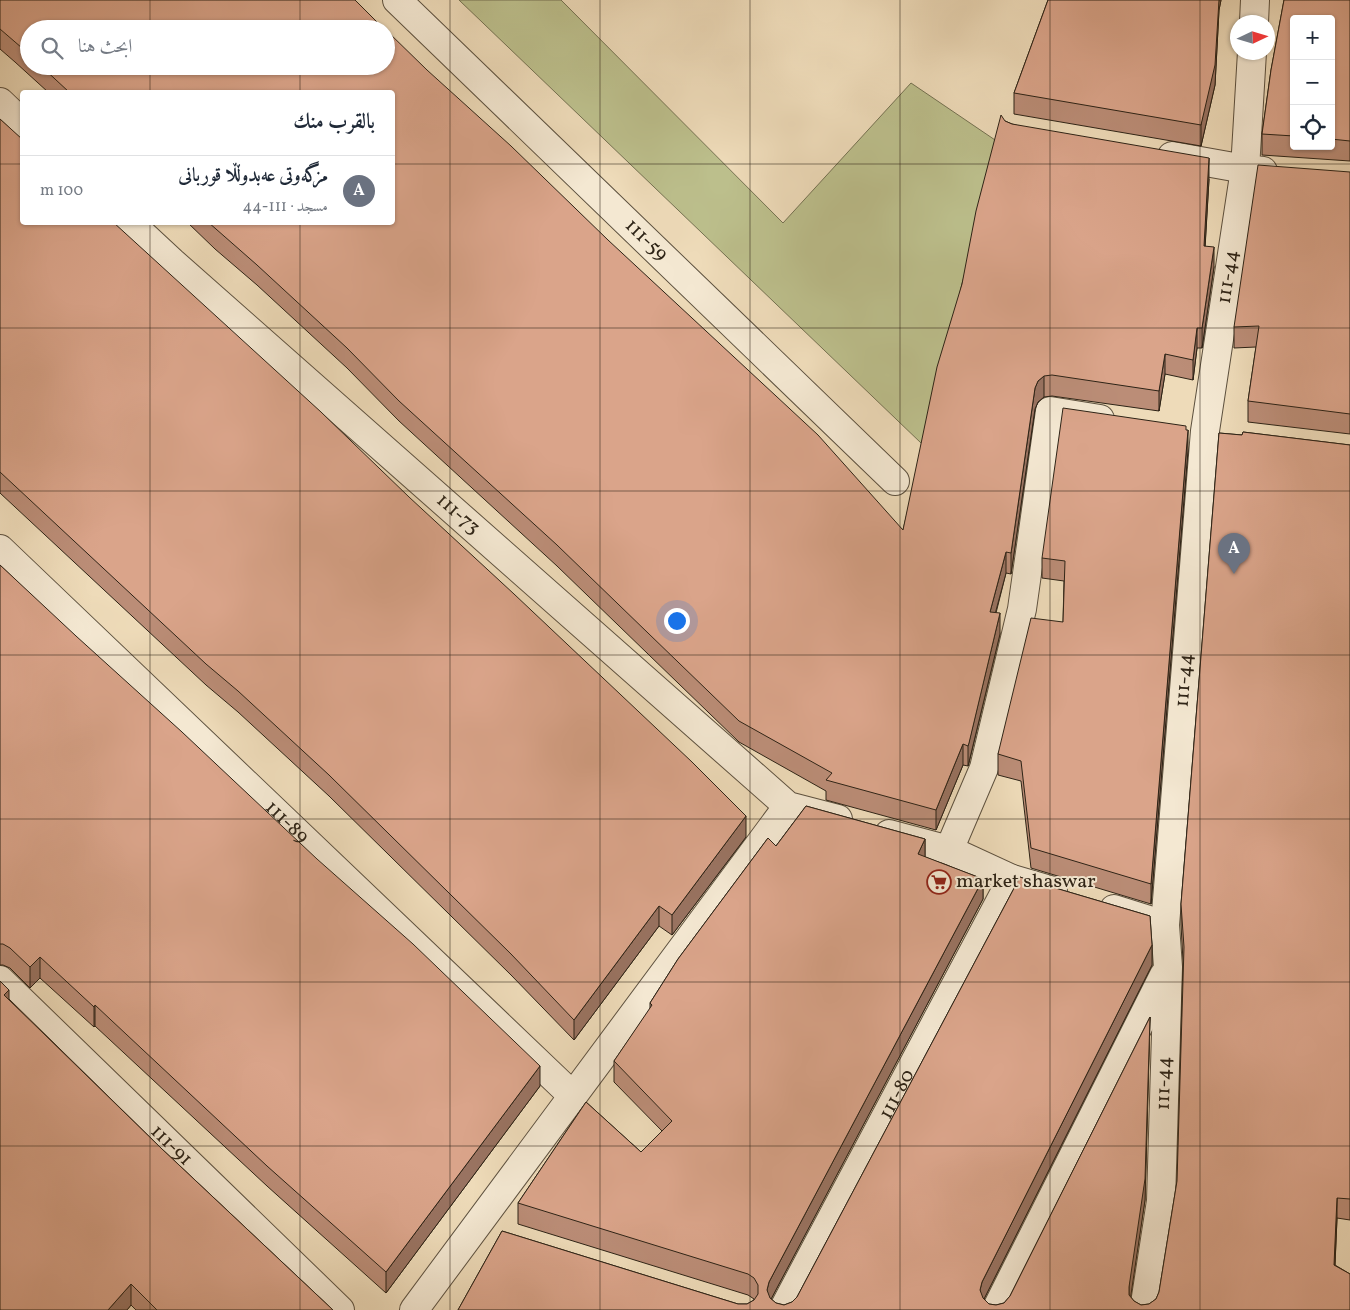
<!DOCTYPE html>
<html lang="ar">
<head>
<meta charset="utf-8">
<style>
	:root { --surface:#fff; --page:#f6f6f7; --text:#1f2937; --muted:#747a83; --line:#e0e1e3; --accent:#8f2418 }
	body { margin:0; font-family:Vollkorn,Amiri,serif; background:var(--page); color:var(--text); direction:rtl }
	.controls { position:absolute; right:15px; top:15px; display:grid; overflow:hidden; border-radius:5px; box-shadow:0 1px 4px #0004 }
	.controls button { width:45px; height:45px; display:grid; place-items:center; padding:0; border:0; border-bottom:1px solid var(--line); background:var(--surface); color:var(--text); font:25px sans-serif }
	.compass { position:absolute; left:1230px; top:15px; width:45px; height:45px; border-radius:50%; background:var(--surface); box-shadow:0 1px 4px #0004; rotate:86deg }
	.you { position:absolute; left:676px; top:620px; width:18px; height:18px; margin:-12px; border:4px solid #fff; border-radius:50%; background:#1a73e8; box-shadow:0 0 0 8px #1a73e833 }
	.badge { display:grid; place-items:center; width:32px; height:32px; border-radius:50%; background:var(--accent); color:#fff; font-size:16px; font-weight:700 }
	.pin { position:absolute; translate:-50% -41px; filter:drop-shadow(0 1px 2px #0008) }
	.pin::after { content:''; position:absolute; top:26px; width:18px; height:15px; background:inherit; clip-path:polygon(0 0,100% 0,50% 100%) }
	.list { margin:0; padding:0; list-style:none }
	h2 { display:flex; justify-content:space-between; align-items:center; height:65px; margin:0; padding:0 20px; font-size:21px }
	h2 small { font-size:16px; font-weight:400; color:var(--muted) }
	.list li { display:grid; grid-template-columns:32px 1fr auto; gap:15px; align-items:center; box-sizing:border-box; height:70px; padding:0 20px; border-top:1px solid var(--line) }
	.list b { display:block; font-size:19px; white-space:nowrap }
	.list p { margin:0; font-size:16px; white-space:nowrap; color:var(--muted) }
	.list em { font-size:16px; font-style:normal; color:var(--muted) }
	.icon { flex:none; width:28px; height:28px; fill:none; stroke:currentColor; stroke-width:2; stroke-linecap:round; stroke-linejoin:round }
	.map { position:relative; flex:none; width:1350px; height:1310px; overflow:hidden; direction:ltr }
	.search { position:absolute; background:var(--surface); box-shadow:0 1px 4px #0004; left:20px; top:20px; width:375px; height:55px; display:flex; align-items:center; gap:12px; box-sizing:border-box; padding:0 18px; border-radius:28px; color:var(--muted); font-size:19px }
	.panel { position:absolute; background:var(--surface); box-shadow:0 1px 4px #0004; left:20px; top:90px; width:375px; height:135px; border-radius:5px; direction:rtl }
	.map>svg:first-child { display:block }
</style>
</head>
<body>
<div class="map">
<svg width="1350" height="1310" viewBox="0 0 1350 1310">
	<rect width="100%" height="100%" fill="#eedbb9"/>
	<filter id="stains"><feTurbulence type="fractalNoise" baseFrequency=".004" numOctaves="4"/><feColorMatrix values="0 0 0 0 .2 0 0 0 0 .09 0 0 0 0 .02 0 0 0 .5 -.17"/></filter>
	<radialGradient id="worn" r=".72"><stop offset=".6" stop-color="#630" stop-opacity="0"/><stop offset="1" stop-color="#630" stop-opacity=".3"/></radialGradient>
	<path fill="#bcbf8c" stroke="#747151" d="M459 0H561L783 223 911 83 998 142 929 427 921 443Z"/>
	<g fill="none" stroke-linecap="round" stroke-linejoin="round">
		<g stroke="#5d513f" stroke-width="30">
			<g id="minor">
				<path id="s1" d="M397 0 895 481"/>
				<path d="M1254 22 1255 0"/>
				<path d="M0 102 22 123"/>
				<path d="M1172 156 1245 169 1263 171"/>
				<path id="s2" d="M129 222 172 262 788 806 838 819"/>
				<path id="s3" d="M0 549 573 1096"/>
				<path d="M889 834 949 850 1012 879 1053 891"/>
				<path d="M949 850 984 768 1022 609 1050 411 1100 419"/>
				<path d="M1114 909 1165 925"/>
				<path id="s4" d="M0 980 340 1310"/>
				<path d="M414 1310 788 806"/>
				<path id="s5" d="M783 1310 1012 879"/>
				<path d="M996 1310 1164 975"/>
				<path id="s6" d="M1144 1310 1161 1201 1168 967 1165 925 1205 431 1245 169 1252 52"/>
			</g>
		</g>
		<use href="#minor" stroke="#f4e8d2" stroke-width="28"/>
	</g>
	<path fill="#bb8d77" stroke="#2d2316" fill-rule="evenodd" d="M0 0 29 29V66H386L903 530 962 284 1005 121 1012 124 1209 179 1205 246 1214 267 1202 348H1197L1193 380 1165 374 1159 411 1052 396 1044 397 1038 402 1035 409 1011 574 1006 573 996 613 1000 634 969 763 968 766 963 765 936 830 826 800V791L739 742 557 566 399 421 347 368 257 285 215 249 187 222H392V92H48L15 62 0 49Z
		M1048 0H1221L1219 10 1215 85 1201 146 1014 114V93Z
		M1284 0H1350V161L1262 155V134L1271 70ZM1294 19H1331V146H1294Z
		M0 119 746 837 672 935 659 926 574 1040 511 975 329 796 238 712 206 685 0 493Z
		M1350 172V434L1248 422V401L1256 347 1234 348V327Z
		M1186 430 1188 451 1151 904 1031 868 1021 781 998 775V754L1063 622 1064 581 1042 578V558Z
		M1243 432 1350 445V1220L1337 1218 1335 1265 1350 1274V1310H458L502 1231 738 1304H747L754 1300V1299L748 1295 518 1224V1203L586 1102 641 1152 662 1131 614 1082V1061L650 1009V1003L678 959 768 838 776 846 806 806 925 839V857L983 879V899L771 1299 776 1303 784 1305 792 1302 797 1297 1020 877 1035 883V882L1150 916 1152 945V965L984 1299 989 1304 996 1305 1004 1303 1010 1296 1150 1017 1145 1200 1130 1296 1134 1301 1141 1305 1149 1304 1156 1299 1159 1292 1177 1181 1183 961 1181 925V904L1219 433 1242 435Z
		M0 565 540 1086 386 1293 267 1186 95 1026 94 1027 40 978 30 988 10 968 3 965H0Z
		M9 999 162 1149 333 1310H136L131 1305 127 1310H0Z"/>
	<path fill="#997361" stroke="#2d2316" d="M1219 0H1221L1219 10 1215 85 1201 146V125Z
		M1209 158V179L1204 266V246Z
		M1214 247V267L1202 348V328Z
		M1197 328V348L1193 380V360Z
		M1165 354V374L1159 411V391Z
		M1044 376V397L1038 402 1035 409 1011 574V553L1035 388 1038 381Z
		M1188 430V451L1151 904V884Z
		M1006 552V573L990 633V612Z
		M1000 613V634L968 766V746Z
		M963 744V765L936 830V810Z
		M746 816V837L672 935V915Z
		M925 839V860L918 854Z
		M983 879V899L769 1303 767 1290 769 1282Z
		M659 906V926L574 1040V1020Z
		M1152 945V965L982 1303 980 1290 982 1282Z
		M40 957V978L30 988V967Z
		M9 990V1010L4 995Z
		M95 1005V1026L94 1027V1007Z
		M1150 1017 1145 1200 1129 1308V1287Z
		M540 1066V1086L386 1293V1272Z
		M1337 1198V1218L1334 1285V1265Z
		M131 1284V1305L127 1310H108Z"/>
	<path fill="#daa48a" stroke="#2d2316" d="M0 0H355L384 29H29V54L0 29Z
		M1048 0H1219L1215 65 1201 125 1014 93Z
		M1284 0H1350V141L1331 139V19H1294V136L1262 134 1271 70Z
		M386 30 427 70 511 146 608 240 818 435 903 530 937 367 962 284 976 211 1001 115 1005 121 1012 124 1209 158 1204 246 1214 247 1202 328H1197L1193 360 1165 354 1159 391 1052 375 1044 376 1038 381 1035 388 1011 553 1006 552 990 612 1000 613 969 743 968 746 963 744 936 810 826 780 832 773 739 721 557 545 399 401 347 348 257 265 208 222H392V92H69L41 66H386Z
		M0 119 22 139V222H113L321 412 409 497 514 594 692 762 746 816 672 915 659 906 574 1020 511 954 329 775 238 691 206 664 0 472Z
		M1258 165 1350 172V414L1248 401 1259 326 1234 327Z
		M1063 408 1186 426V430H1188L1151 884 1031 848 1021 761 998 754 1031 618 1063 622 1065 561 1042 558Z
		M1243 432 1350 445V1199L1337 1198 1334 1265 1350 1274V1310H458L502 1231 738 1304H747L754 1300 758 1294V1285L754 1278 748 1274 518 1203 586 1102 641 1152 672 1121 614 1061 652 1005 650 1003 678 959 768 838 776 846 806 806 925 839 918 854 983 879 769 1282 767 1290 770 1298 776 1303 784 1305 792 1302 797 1297 1020 877 1036 883 1035 882 1150 916 1152 945 982 1282 980 1290 983 1298 989 1304 996 1305 1004 1303 1010 1296 1150 1017 1145 1179 1129 1287V1295L1134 1301 1141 1305 1149 1304 1156 1299 1159 1292 1177 1181 1184 947 1181 904 1219 433 1242 435Z
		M0 565 76 636 182 732 317 859 413 944 540 1066 386 1272 267 1166 95 1005 94 1007 40 957 30 967 10 948 3 944H0Z
		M0 981 9 990 4 995 162 1149 333 1310H157L131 1284 108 1310H0Z"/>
	<path fill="none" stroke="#2d2316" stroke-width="1" stroke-opacity="0.55" d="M150 0V29M300 0V29M450 0V1310M600 0V1310M750 0V1310M900 0V1310M1050 0V1310M1200 0V1310M150 66V92M300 66V92M0 164H22M392 164H1350M150 222V1310M300 222V1310M0 328H1350M0 491H1350M0 655H1350M0 819H1350M0 982H1350M0 1146H1350"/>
	<defs>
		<g id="supermarket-ring" transform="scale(1.25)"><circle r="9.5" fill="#f4e8d2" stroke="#8f2418" stroke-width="1.5"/><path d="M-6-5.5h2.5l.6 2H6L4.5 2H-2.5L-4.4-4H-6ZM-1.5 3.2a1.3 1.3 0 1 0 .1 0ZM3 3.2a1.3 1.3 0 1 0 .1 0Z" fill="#8f2418"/></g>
	</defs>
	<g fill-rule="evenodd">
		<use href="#supermarket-ring" x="939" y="882"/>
	</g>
	<g text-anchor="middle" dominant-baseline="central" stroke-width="4" stroke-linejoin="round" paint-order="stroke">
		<g font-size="20" fill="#2d2316" stroke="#f4e8d2">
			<text stroke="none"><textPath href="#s1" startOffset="346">111-59</textPath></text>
			<text stroke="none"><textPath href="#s6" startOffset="1038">111-44</textPath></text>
			<text stroke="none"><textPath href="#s2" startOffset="440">111-73</textPath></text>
			<text stroke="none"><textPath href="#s6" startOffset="632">111-44</textPath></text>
			<text stroke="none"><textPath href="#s3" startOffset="396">111-89</textPath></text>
			<text stroke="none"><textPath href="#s6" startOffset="228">111-44</textPath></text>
			<text stroke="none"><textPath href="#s5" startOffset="244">111-80</textPath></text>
			<text stroke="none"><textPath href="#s4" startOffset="238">111-91</textPath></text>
		</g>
		<g font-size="20" fill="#2d2316" stroke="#f4e8d2" text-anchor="start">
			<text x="956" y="882">market shaswar</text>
		</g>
	</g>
	<rect width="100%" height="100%" filter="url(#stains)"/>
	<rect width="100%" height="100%" fill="url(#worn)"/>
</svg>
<div class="controls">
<button>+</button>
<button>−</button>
<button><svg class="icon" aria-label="locate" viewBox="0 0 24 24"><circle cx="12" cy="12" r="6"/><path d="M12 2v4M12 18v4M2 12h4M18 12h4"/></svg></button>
</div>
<svg class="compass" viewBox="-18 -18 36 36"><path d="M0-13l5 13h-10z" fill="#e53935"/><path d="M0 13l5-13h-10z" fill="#747a83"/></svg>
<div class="you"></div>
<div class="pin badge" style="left:1234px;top:574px;background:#6b7280">A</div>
<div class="search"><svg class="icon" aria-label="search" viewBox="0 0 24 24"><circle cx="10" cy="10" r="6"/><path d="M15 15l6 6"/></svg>ابحث هنا</div>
<section class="panel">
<h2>بالقرب منك<small></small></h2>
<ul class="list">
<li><span class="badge" style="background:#6b7280">A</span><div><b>مزگەوتی عەبدوڵڵا قوربانی</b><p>مسجد · 111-44</p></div><em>100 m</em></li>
</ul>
</section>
</div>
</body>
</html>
